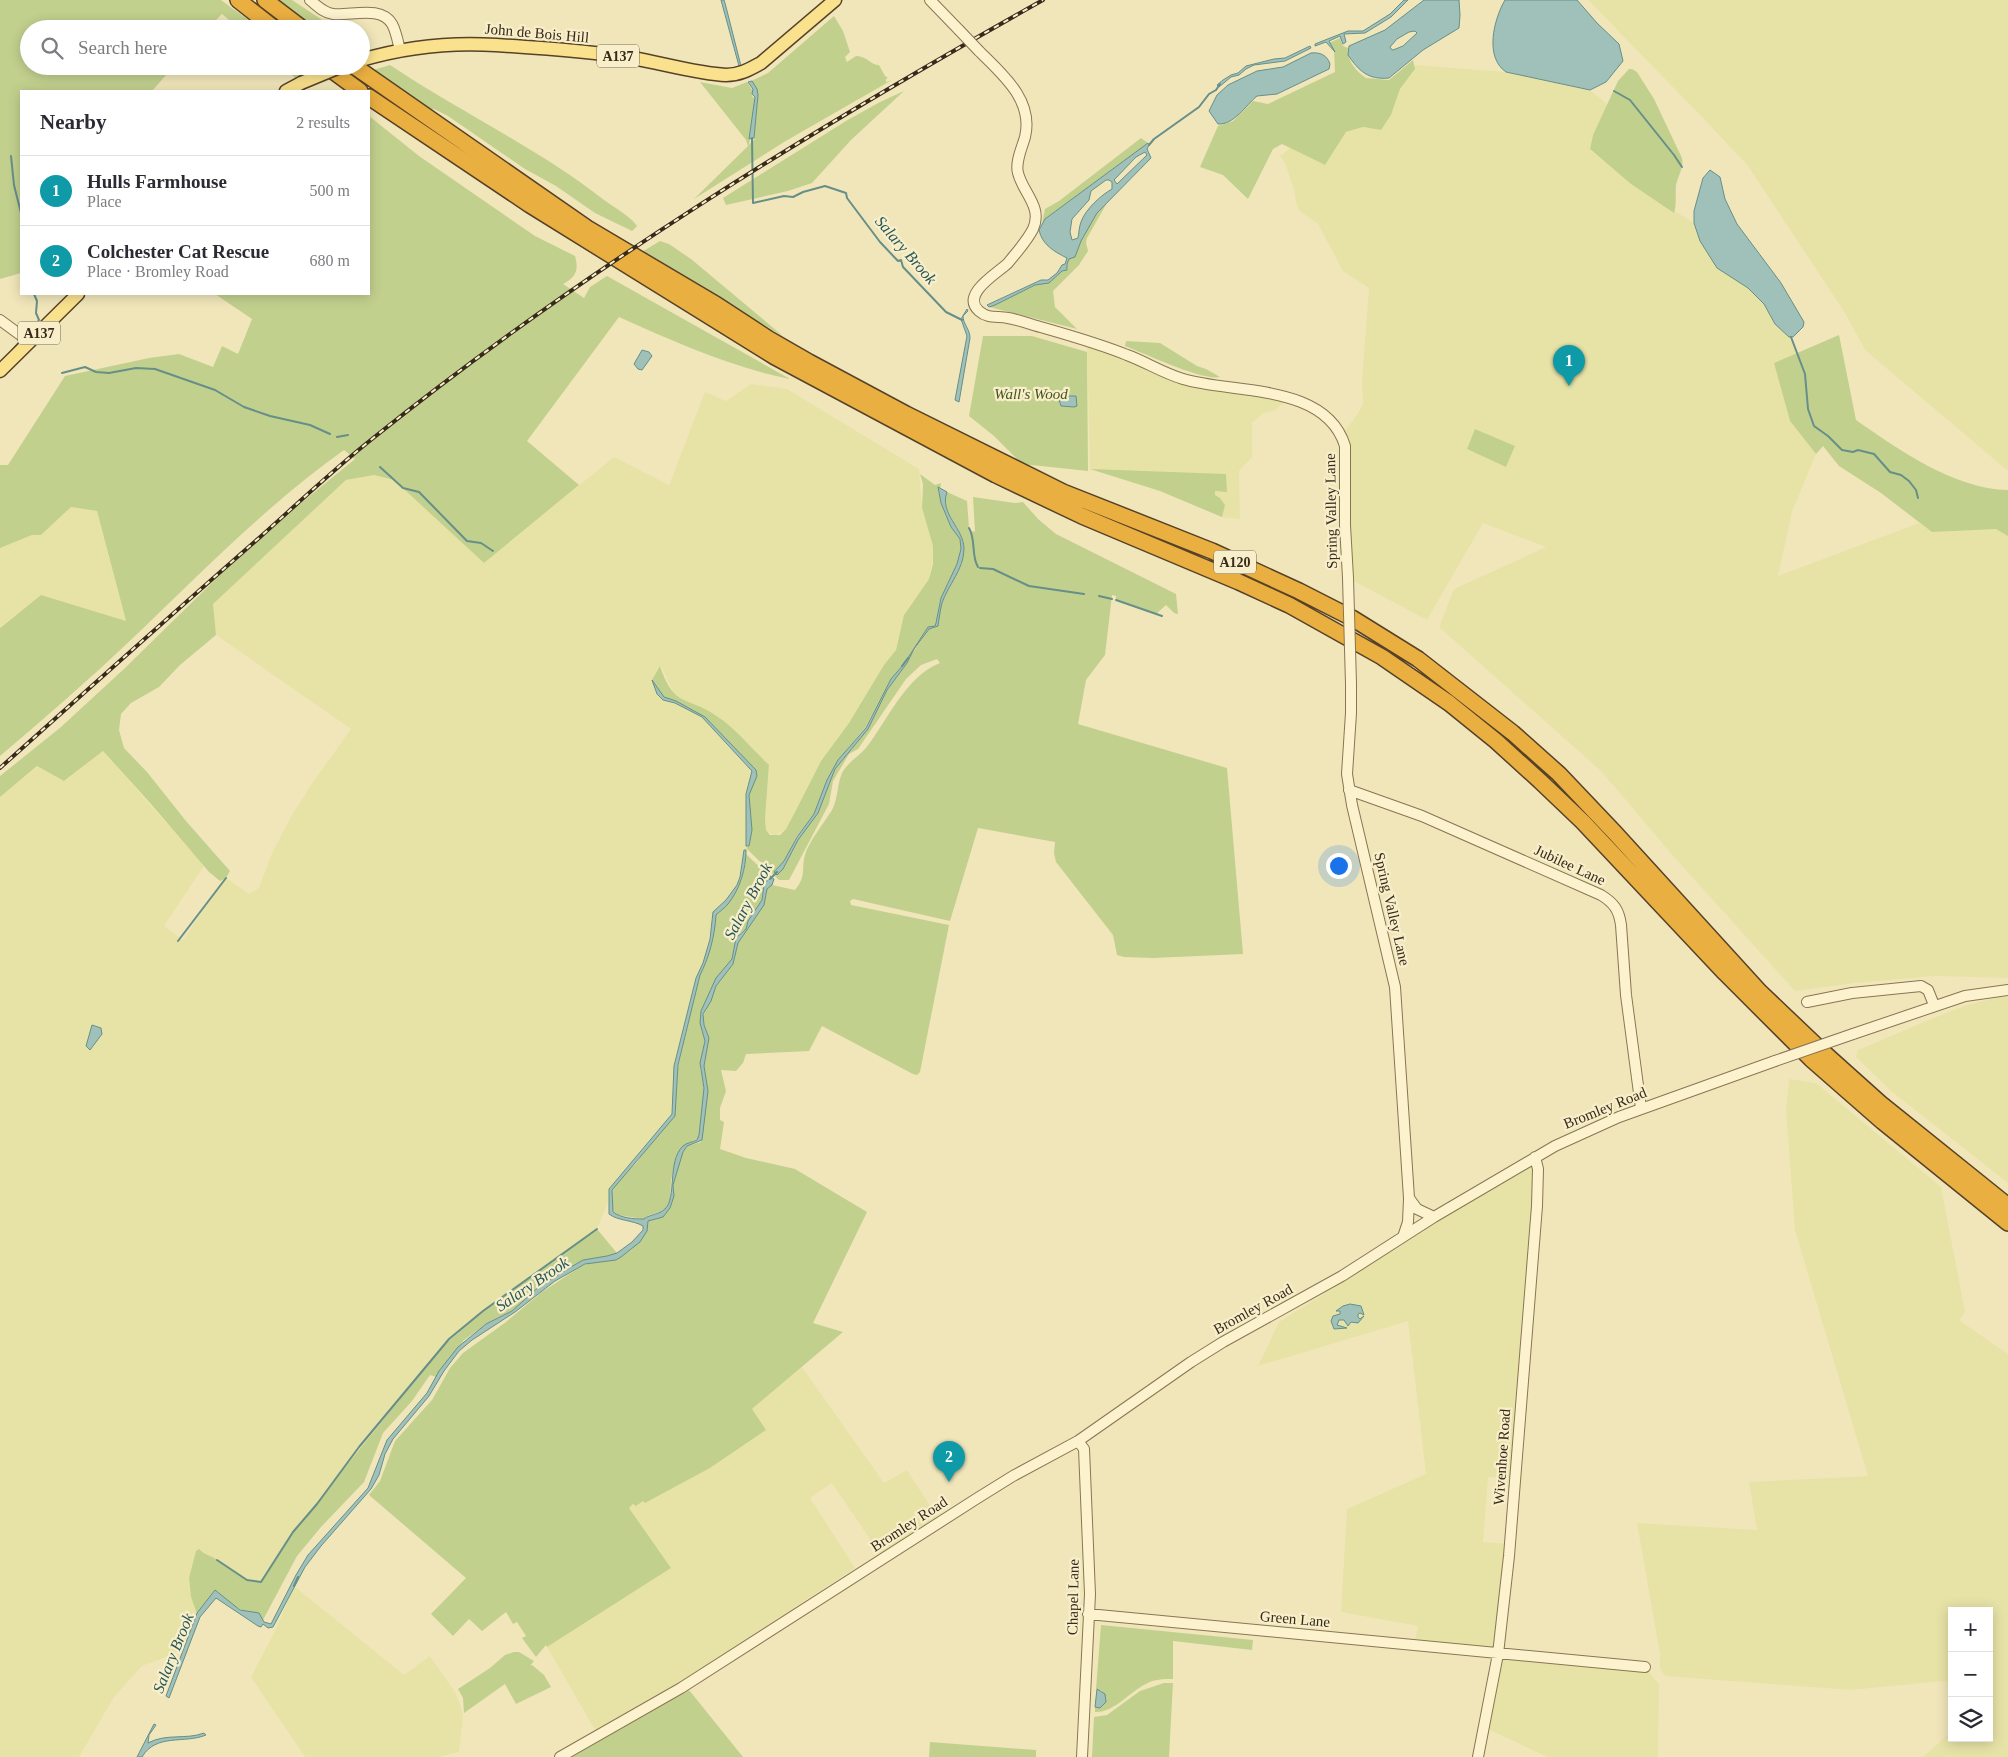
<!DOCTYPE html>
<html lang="en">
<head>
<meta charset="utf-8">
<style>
	:root { --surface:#fff; --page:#f2f2f3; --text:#2b2b33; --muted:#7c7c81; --line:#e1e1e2; --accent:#2563eb }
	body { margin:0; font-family:"Times New Roman",serif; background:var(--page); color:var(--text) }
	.controls { position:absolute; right:15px; bottom:15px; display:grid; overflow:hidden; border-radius:0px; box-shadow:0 2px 12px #0003 }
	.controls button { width:45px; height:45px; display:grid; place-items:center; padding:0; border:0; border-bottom:1px solid var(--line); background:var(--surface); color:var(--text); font:25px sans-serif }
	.you { position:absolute; left:1338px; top:865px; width:18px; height:18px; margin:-12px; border:4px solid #fff; border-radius:50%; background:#1a73e8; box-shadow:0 0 0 8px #1a73e833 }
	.badge { display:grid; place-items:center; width:32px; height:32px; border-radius:50%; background:var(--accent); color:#fff; font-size:16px; font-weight:700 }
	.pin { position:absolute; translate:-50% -41px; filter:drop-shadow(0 1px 2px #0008) }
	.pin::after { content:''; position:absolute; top:26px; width:18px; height:15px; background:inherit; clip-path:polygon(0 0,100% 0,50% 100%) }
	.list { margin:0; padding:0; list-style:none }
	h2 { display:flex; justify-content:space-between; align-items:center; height:65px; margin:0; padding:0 20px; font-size:21px }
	h2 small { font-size:16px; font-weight:400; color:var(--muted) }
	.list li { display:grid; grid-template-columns:32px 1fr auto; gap:15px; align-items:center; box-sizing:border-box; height:70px; padding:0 20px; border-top:1px solid var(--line) }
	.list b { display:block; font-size:19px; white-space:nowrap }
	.list p { margin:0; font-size:16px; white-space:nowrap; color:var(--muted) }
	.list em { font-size:16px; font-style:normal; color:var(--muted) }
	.icon { flex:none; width:28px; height:28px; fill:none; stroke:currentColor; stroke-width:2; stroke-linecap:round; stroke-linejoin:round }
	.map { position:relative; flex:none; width:2008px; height:1757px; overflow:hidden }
	.search { position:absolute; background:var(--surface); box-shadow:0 2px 12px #0003; left:20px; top:20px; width:350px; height:55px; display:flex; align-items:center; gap:12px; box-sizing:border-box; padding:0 18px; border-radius:28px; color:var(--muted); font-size:19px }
	.panel { position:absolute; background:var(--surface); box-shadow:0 2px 12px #0003; left:20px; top:90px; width:350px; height:205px; border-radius:0px }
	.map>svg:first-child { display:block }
</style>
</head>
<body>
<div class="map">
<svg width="2008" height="1757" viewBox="0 0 2008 1757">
	<rect width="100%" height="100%" fill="#f1e6ba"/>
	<path fill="#e7e3a7" d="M1588 0H2008V471L1865 350 1845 313 1748 166 1704 119Z
		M1415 65 1506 72 1590 90 1608 105 1593 135 1590 150 1638 188 1694 223 1700 241 1717 268 1748 288 1764 304 1775 324 1791 337 1797 353 1774 363 1790 421 1816 454 1792 512 1778 576 1919 523 1935 531 1999 527 2008 535V978L1935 976 1855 983 1795 991 1675 858 1601 771 1439 627 1454 589 1546 547 1483 523 1427 620 1348 578 1341 436 1357 415 1363 404 1362 380 1369 288 1343 271 1318 224 1300 211 1296 203 1294 189 1285 163 1280 156 1290 148 1325 165 1346 132 1363 127 1381 130 1391 115 1400 89 1413 72Z
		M1087 341 1164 372 1289 398 1274 411 1263 413 1252 423V457L1239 471 1240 519 1222 517 1160 491 1090 469Z
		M751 384 787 389 919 469 922 508 933 546 934 555 929 579 907 610 896 650 849 723 821 761 786 829 775 836 766 831 765 819 769 768 718 717 683 701 674 694 661 666 652 680 662 695 675 701 709 722 757 776 752 830 745 865 738 891 716 915 712 925 678 1065 676 1113 615 1185 597 1229 483 1311 442 1347 293 1532 261 1582 254 1583 219 1563 199 1549 196 1551 189 1581 191 1597 197 1614 191 1632 180 1649 169 1656 142 1666 114 1697 79 1757H0V797L38 766 65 781 103 751 204 866 164 926 183 940 225 877 249 894 259 888 272 853 292 815 311 785 351 729 216 635 213 604 346 480 374 475 394 480 484 563 614 457 669 485 705 392 726 401Z
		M71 507 97 511 126 622 41 595 0 627V547L30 535H41Z
		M1999 997H2008V1183L1891 1091 1856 1057 1858 1050 1931 1019 1964 1006Z
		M1789 1079 1816 1083 1941 1187 1965 1312 1959 1320 2008 1354V1757H1923L1952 1731V1738H1989V1611H1952V1683L1944 1681 1850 1690 1665 1676 1660 1668V1654L1637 1523 1757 1530 1749 1482 1868 1476 1795 1230 1786 1110Z
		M1535 1157 1515 1478 1488 1477 1483 1542 1510 1544 1498 1654 1646 1669 1659 1684 1658 1757H1547L1484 1727 1498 1654 1414 1646 1418 1626 1341 1612 1347 1509 1426 1474 1408 1321 1258 1366 1279 1322 1423 1232 1434 1217Z
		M802 1367 884 1483 907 1470 938 1518 880 1554 832 1483 810 1498 855 1568 677 1684 595 1730 547 1647 671 1568 629 1508 634 1504 661 1494 710 1468 765 1430 752 1409Z
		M294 1586 404 1675 430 1656 455 1692 461 1707 463 1716 459 1752 439 1757H305L251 1677 276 1629Z"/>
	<path fill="#c2d08e" d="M0 0H221L261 29H240L222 14 207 29H29V66H174L152 91H21V273L0 279Z
		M268 0H292L336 29H304Z
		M834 16 843 31 850 52 845 57 847 62 856 56C865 55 871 65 879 65L885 76 888 78 886 79V82L892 80 784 142 694 199 748 146 746 140 700 82 732 88 747 82 753 91 752 96 755 99 749 145 754 140 758 97 757 91 751 81 768 73Z
		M1340 38 1343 46 1348 48C1346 60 1357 72 1366 78L1389 80 1413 60 1415 69 1400 89 1391 115 1381 130 1363 127 1346 132 1325 165 1282 144 1273 149 1248 199 1223 175 1200 167 1218 126 1233 121 1253 101 1268 104 1335 72 1334 50 1329 43Z
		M390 65C460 112 538 148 604 200 615 208 630 216 637 226L632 231 595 213 556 186 525 169 448 116 434 109 427 110 367 72Z
		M284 66H308L315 72 297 80Z
		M1629 69H1632L1637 72 1654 99 1682 158C1684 168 1678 176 1676 185 1675 194 1677 203 1674 213L1631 184 1590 149 1593 135 1618 81Z
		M904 91 851 140 812 183 788 191 726 205 723 198 846 121 880 102Z
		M369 116 419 156 535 236 575 256C579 270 576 277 563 284L584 298 590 287 607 276 790 379C730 367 675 342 619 317L527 441 579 485 484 563 394 480 374 475 346 480 213 604 216 635 180 665 159 687 131 703 121 714 119 730 124 748 147 772 186 821 230 871 226 878 220 881 209 872 151 804 103 751 64 781 37 766 0 797V776L61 727 125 668 231 564 279 521 355 459 344 450C268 504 202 572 134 637 91 678 46 717 0 756V628L41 595 126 621 97 511 71 507 41 535H32L0 548V465H8L65 376 149 358 179 354 213 367 222 346 238 354 252 319 215 294H369Z
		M1141 138 1148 143 1045 219 1042 223 1045 209 1059 201Z
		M1107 203 1087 238 1086 243 1088 251 1079 265 1053 291 1055 307 1077 329 989 307 1035 285 1047 283 1062 271 1068 269 1066 264 1069 258 1097 213Z
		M660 241 669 244 691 259 783 336 640 253Z
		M1839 335 1856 420C1899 450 1954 489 2008 490V536L1996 529 1932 532 1881 493 1839 466 1823 446 1816 454 1790 421 1774 363Z
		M983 336H1032L1087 352 1088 471 1022 464 994 436 969 416Z
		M1126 341 1160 343 1197 366 1206 369 1220 377C1202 381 1146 354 1125 346Z
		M1475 429 1515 446 1506 467 1467 449Z
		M1090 469 1226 474 1227 492 1215 491V495L1220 498 1225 505 1222 517 1160 491Z
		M920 474 935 485 941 483 940 489 938 488 941 503 951 527 960 539 961 549 957 564 941 598 936 623 935 626 928 627 904 664 891 679 865 728 838 760 827 780 814 814 796 837 784 861 774 873 777 875 785 866 798 840 818 813 835 769 868 729 887 690 929 629 938 626C939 619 939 610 942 603 948 585 964 569 964 549 964 528 939 514 947 492L967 501 969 528 971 533 973 531 975 532 973 497 1015 503 1023 502 1038 519 1056 534 1176 594 1178 614 1174 613 1166 605 1156 614 1116 600V596L1112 595 1105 655 1086 680 1078 724 1227 768 1243 954 1153 958 1124 957 1117 955 1113 935 1056 862 1054 853 1055 842 978 828 950 921 853 899 850 901 851 905 949 925 920 1072 917 1075 913 1074 822 1026 809 1051 746 1054 743 1063 736 1071 721 1070 726 1091 720 1108V1120L724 1122 720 1149 746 1158 795 1169 867 1212 813 1323 843 1332 752 1409 766 1430 710 1468 645 1503 643 1501 636 1506 633 1504 629 1508 671 1568 547 1647 546 1645 536 1657 522 1638 526 1636 517 1622 513 1624 506 1612 482 1631 469 1619 453 1636 431 1614 466 1578 369 1495 380 1481 395 1441 432 1400 450 1368 463 1353 506 1322 542 1292 580 1267 590 1263 616 1260 632 1249 647 1228 648 1221 663 1217 674 1192 673 1185 683 1152 687 1146 701 1142 708 1091 704 1066 709 1038 704 1025 703 1016 716 986 733 964 738 943 764 905 767 889 772 885 795 890C808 874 800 868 806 852 810 841 825 821 832 810 838 799 837 785 842 773 848 762 858 757 866 748 887 721 906 676 940 663L937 659 921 665 906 679 858 749 849 754 833 781 829 804 789 880H779L746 848 749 846 752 830 749 795 753 768 705 717 664 698 652 680 660 666C675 710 688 695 718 717 734 727 754 751 769 765L765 819 766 830 770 835H780L786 829 796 810 821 761 849 723 884 665 896 650 904 615 929 579 933 564V546L922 508 923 484Z
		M746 854 770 877 764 885 762 900 748 921 746 929 740 933 735 943 732 959 713 985 701 1011 700 1023 705 1041 700 1067 704 1088 699 1138 683 1146 678 1154 671 1180 670 1201 666 1209 660 1212 649 1215 644 1219 618 1215 612 1210 613 1200 612 1192 615 1185 637 1162 649 1145 675 1116 678 1067 700 975C709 958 715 935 716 915 720 911 725 908 728 904 739 891 746 871 746 854Z
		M597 1229 617 1253 607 1256 583 1260 542 1284 512 1311 486 1324 464 1340 436 1377 430 1375 412 1401 383 1433 364 1482 321 1527 297 1556 263 1620C259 1610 250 1614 242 1610 231 1606 224 1597 215 1590L197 1614 191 1597 189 1578 196 1551 199 1549C205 1555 212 1556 219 1561 233 1569 244 1583 261 1582L293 1532 442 1347 483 1311Z
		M1101 1625 1253 1640 1252 1650 1173 1641V1679C1164 1679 1154 1679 1146 1684 1129 1692 1114 1713 1095 1712V1707L1098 1708 1102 1691 1096 1689Z
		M514 1652H519L534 1661 530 1666 532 1665 544 1675 551 1687 516 1704 505 1684 464 1713 463 1698 458 1689 490 1668 505 1655Z
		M1164 1683H1173L1169 1757H1092L1094 1717 1107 1715 1140 1691Z
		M689 1690 743 1757H572L587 1748Z
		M930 1742 1036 1750V1757H929Z"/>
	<path fill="#9fc1ba" stroke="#668f89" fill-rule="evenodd" d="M721 0H724L725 3 741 66H739Z
		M1404 0H1408L1391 17 1365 33 1344 34 1346 42 1343 44 1340 36 1329 41 1335 52 1326 42 1315 46V44L1348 31H1363L1390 14Z
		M1424 0H1459L1460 15 1459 28 1423 50 1389 78C1368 80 1359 71 1348 55L1349 46 1385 30ZM1409 32 1415 31 1417 33 1403 46 1393 50 1391 49 1390 47 1397 39Z
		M1505 0H1577L1597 23 1619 44 1623 61 1606 82 1590 90 1506 72C1484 57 1494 19 1505 0Z
		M1310 46 1311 48 1285 61 1254 65 1246 69 1239 75 1231 77 1219 87 1217 85 1223 80 1231 75 1238 73 1246 66 1274 59 1285 58Z
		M1311 53C1320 52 1327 55 1330 64L1329 69 1277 94 1257 96C1246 105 1234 125 1218 124L1209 111 1217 95 1228 85 1257 71 1283 67Z
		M752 81 757 89 758 95 754 138 749 139 755 97 752 94 753 89 748 82Z
		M1148 143 1149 145 1147 149 1151 158 1097 213 1081 241 1075 257 1069 259 1067 264V270L1062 271 1049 283 1035 285 995 305 989 307 987 305 1041 280H1048L1057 273 1062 265 1065 264 1067 258C1055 252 1042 245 1039 230L1045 219ZM1145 152 1147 155 1117 184 1114 180 1136 157ZM1106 180H1109L1112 182V189C1101 195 1085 210 1081 222 1079 227 1079 233 1078 238L1072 240 1070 232 1072 219 1089 200 1091 191Z
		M1710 170 1720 177 1725 199 1737 224 1781 283 1804 322 1803 327 1793 337H1789L1775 324 1764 304 1748 288 1717 268 1700 241 1694 223V211L1703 178Z
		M967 309 968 311 963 316C963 324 970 329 970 338L959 402 955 400 967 336 961 319Z
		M642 350 649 352 652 356 642 370 638 369 634 364Z
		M1063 396H1076L1077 406 1074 407 1061 406 1059 400Z
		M938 487 947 492C939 514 964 528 964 549 964 569 948 585 942 603 940 611 939 619 938 626L929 629 914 649 907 663 887 690 868 729 835 769 818 813 798 840 783 869 777 875 774 872 784 861 797 837 814 814 827 780 838 760 866 728 891 679 904 664 928 627 935 626 936 623 941 598 957 564 961 549 960 539 951 527 941 503Z
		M652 680 664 697 676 701 705 717 756 770 757 776 749 795 752 830 749 846H746V794L752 771 702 717 675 703 663 700 657 694Z
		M744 850H746C746 869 740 889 728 904 725 908 720 911 716 915 715 935 709 958 700 975L678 1065 675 1116 612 1190 613 1212C621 1218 633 1219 644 1219 650 1214 659 1215 665 1209 677 1198 667 1161 683 1146 686 1143 693 1142 697 1140L699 1135 704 1088 700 1063 705 1041 700 1023 701 1011 716 978 732 959 736 938 746 929 748 921 762 900 764 885 770 876 774 879 772 885 767 889 764 905 738 943 733 964 716 986 711 1001 703 1014 704 1025 709 1038 704 1066 708 1091 702 1140 687 1146 683 1152 673 1185 674 1196 670 1208 663 1217 648 1221 647 1231 640 1242 621 1257 616 1260 585 1264 555 1281 515 1312 472 1340 459 1351 444 1371 429 1396 393 1439 385 1454 379 1475 371 1489 321 1546 305 1567 273 1627 268 1628 263 1624 261 1627 258 1626 216 1598 200 1617 169 1698 166 1696 197 1613 215 1590 240 1610 259 1613 264 1622 271 1624 296 1575 308 1555 368 1488 387 1440 427 1393 439 1371 458 1347 486 1324 512 1311 542 1284 583 1260 607 1256 617 1253 632 1242 643 1230V1226C633 1220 618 1221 609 1214V1189L672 1114 674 1066 696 978 703 963 710 939 713 912 726 900 737 885 740 877Z
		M92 1025 101 1028 102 1034 90 1050 86 1046Z
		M1350 1304 1361 1306 1364 1315 1360 1313 1358 1314V1317L1360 1319 1364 1316 1358 1323 1351 1322 1348 1326 1344 1320H1339L1337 1325 1347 1328 1334 1329 1331 1321 1333 1316 1340 1314V1311H1336L1343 1306Z
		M1097 1689 1105 1694 1106 1702 1100 1708 1095 1707Z
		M154 1724 156 1725 149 1735 148 1743C166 1733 186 1740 204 1733L206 1735C185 1744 156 1733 142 1757H137Z"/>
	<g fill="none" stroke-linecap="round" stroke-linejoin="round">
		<path stroke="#668f89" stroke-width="2" d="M1614 91 1630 100 1674 155 1682 167
			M752 138 753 203 784 196 793 197 803 192 825 186 846 193 847 198 880 242 898 261 901 260 903 267 946 312 962 320
			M1149 145 1154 139 1199 107 1209 94 1216 90 1220 84
			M11 156 14 185 21 213
			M34 294 37 301 36 313 39 320 35 325
			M1791 337 1805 374 1808 409 1814 426 1828 436 1842 450 1853 452 1858 450 1874 454 1890 472 1901 475 1909 481 1916 490 1918 498
			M10 353 21 340
			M62 373 85 367 96 372 109 373 136 368 155 369 215 390 244 407 270 416 310 425 330 434
			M337 437 348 435
			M380 467 403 488 419 492 467 541 481 543 493 551
			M969 528C976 539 971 556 978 567
			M980 568 993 569 1029 586 1084 594
			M1099 596 1112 599
			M1116 600 1162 616
			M902 666 908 658
			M770 879 777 872
			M178 941 226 878
			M217 1560 247 1580 261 1582 293 1532 317 1504 359 1447 449 1339 483 1311 597 1229
			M294 1586 298 1577"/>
		<g stroke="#897553" stroke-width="12">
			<path id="minor" d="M310 0C317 6 324 13 333 14 351 16 381 5 392 24 396 31 398 42 400 50
				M930 0 959 30
				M979 51C1002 74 1034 100 1025 137 1022 148 1015 162 1018 173 1023 193 1043 207 1033 229 1027 241 1016 253 1008 263 998 273 960 294 979 311 988 319 997 316 1008 318 1020 320 1032 325 1044 328 1072 336 1100 344 1127 355 1146 362 1163 373 1183 379 1233 394 1326 383 1345 446V525L1348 578
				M0 320 30 342
				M1351 684V713L1347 774 1352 805 1395 987 1409 1198 1417 1209 1434 1217
				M1349 790 1422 816 1601 895C1614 903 1619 910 1621 925L1626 995 1641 1108
				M1807 1002 1852 993 1921 986 1928 990 1934 1005
				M1853 1034 1965 996 2008 990
				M1403 1237 1408 1222 1409 1199
				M1078 1441 1084 1449 1090 1594 1082 1757
				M1088 1614 1645 1667
				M560 1757 681 1688 976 1499 1013 1476 1078 1441 1191 1362 1223 1342 1342 1276 1434 1217 1555 1146 1619 1117 1775 1061
				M1478 1757 1498 1654 1509 1556 1537 1206 1538 1169 1535 1157"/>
		</g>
		<g stroke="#564228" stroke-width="15">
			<path id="major" d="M361 60C405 47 451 42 496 45 542 48 588 51 632 58 661 63 699 74 726 75 740 75 750 69 761 63L835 0
				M286 91 301 83
				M0 371 78 294"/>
		</g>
		<g stroke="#564228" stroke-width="18">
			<path id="highway" d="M238 0 275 29
				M265 0 303 29
				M326 66 360 91
				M354 66 587 228 717 305 769 339 809 362 906 414 1063 492 1212 551 1299 591 1352 618 1418 659 1513 733 1559 774 1615 833 1760 992 1822 1051 1880 1103 2008 1206
				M369 97 530 205 775 357 996 475 1082 516 1239 582 1289 605 1382 657 1449 703 1496 741 1540 781 1583 822 1725 973 1811 1059 1883 1122 2008 1223"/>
		</g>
		<use href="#minor" stroke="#fcf2ce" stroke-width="10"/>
		<use href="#major" stroke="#f9e18d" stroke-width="12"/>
		<use href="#highway" stroke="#eaaf41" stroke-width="15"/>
		<g stroke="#372a1a" stroke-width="4">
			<path id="rail" d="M0 768C86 691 172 614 259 538 296 505 333 470 372 439 581 271 810 131 1043 0"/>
		</g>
		<use href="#rail" stroke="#f8efca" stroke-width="2" stroke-dasharray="5.5" stroke-linecap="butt"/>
		<g stroke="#897553" stroke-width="12" stroke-linecap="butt">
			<path id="minor-bridge" d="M959 30 979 51
				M1348 578 1351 684
				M1775 1061 1853 1034"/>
		</g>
		<g stroke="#564228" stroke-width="15" stroke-linecap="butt">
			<path id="major-bridge" d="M301 83 342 66"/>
		</g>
		<use href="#minor-bridge" stroke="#fcf2ce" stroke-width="10"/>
		<use href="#major-bridge" stroke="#f9e18d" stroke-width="12"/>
	</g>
	<g text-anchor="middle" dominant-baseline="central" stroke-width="4.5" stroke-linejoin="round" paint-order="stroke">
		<g fill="#f8efca" stroke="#71654f" stroke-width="1">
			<rect x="597" y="44.5" width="42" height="23" rx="4"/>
			<rect x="18" y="321.5" width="42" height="23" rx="4"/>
			<rect x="1214" y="550.5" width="42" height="23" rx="4"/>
		</g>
		<g font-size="14" font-weight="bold" fill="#372a1a">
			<text x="618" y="56">A137</text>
			<text x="39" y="333">A137</text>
			<text x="1235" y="562">A120</text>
		</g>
		<g font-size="15" fill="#372a1a" stroke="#f8efca">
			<text transform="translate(537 33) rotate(5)">John de Bois Hill</text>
			<text transform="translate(1331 511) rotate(-91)">Spring Valley Lane</text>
			<text transform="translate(1570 865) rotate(25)">Jubilee Lane</text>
			<text transform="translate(1392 909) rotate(77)">Spring Valley Lane</text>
			<text transform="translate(1605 1108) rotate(-22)">Bromley Road</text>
			<text transform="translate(1253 1309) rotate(-29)">Bromley Road</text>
			<text transform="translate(1502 1457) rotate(-86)">Wivenhoe Road</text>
			<text transform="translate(909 1524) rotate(-33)">Bromley Road</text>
			<text transform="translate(1073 1597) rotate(-89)">Chapel Lane</text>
			<text transform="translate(1295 1619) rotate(5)">Green Lane</text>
		</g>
		<g font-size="15" font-style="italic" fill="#43551e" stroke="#f8efca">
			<text x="1031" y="394">Wall's Wood</text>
		</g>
		<g font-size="16" font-style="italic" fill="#275758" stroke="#f8efca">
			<text transform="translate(906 250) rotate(49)">Salary Brook</text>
			<text transform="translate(748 901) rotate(-62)">Salary Brook</text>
			<text transform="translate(532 1284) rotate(-34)">Salary Brook</text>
			<text transform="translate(173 1653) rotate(-68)">Salary Brook</text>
		</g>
	</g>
</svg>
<div class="controls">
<button>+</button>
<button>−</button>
<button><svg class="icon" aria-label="layers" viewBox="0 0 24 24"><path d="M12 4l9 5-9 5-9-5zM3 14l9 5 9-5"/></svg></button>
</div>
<div class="you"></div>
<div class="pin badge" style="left:1569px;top:386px;background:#0f9aa8">1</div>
<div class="pin badge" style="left:949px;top:1482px;background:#0f9aa8">2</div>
<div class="search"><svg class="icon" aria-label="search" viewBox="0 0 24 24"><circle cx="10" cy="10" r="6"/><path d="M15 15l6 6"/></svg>Search here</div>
<section class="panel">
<h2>Nearby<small>2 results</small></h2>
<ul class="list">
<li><span class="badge" style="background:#0f9aa8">1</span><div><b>Hulls Farmhouse</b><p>Place</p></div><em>500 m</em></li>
<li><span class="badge" style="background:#0f9aa8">2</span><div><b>Colchester Cat Rescue</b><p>Place · Bromley Road</p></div><em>680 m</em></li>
</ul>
</section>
</div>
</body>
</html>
